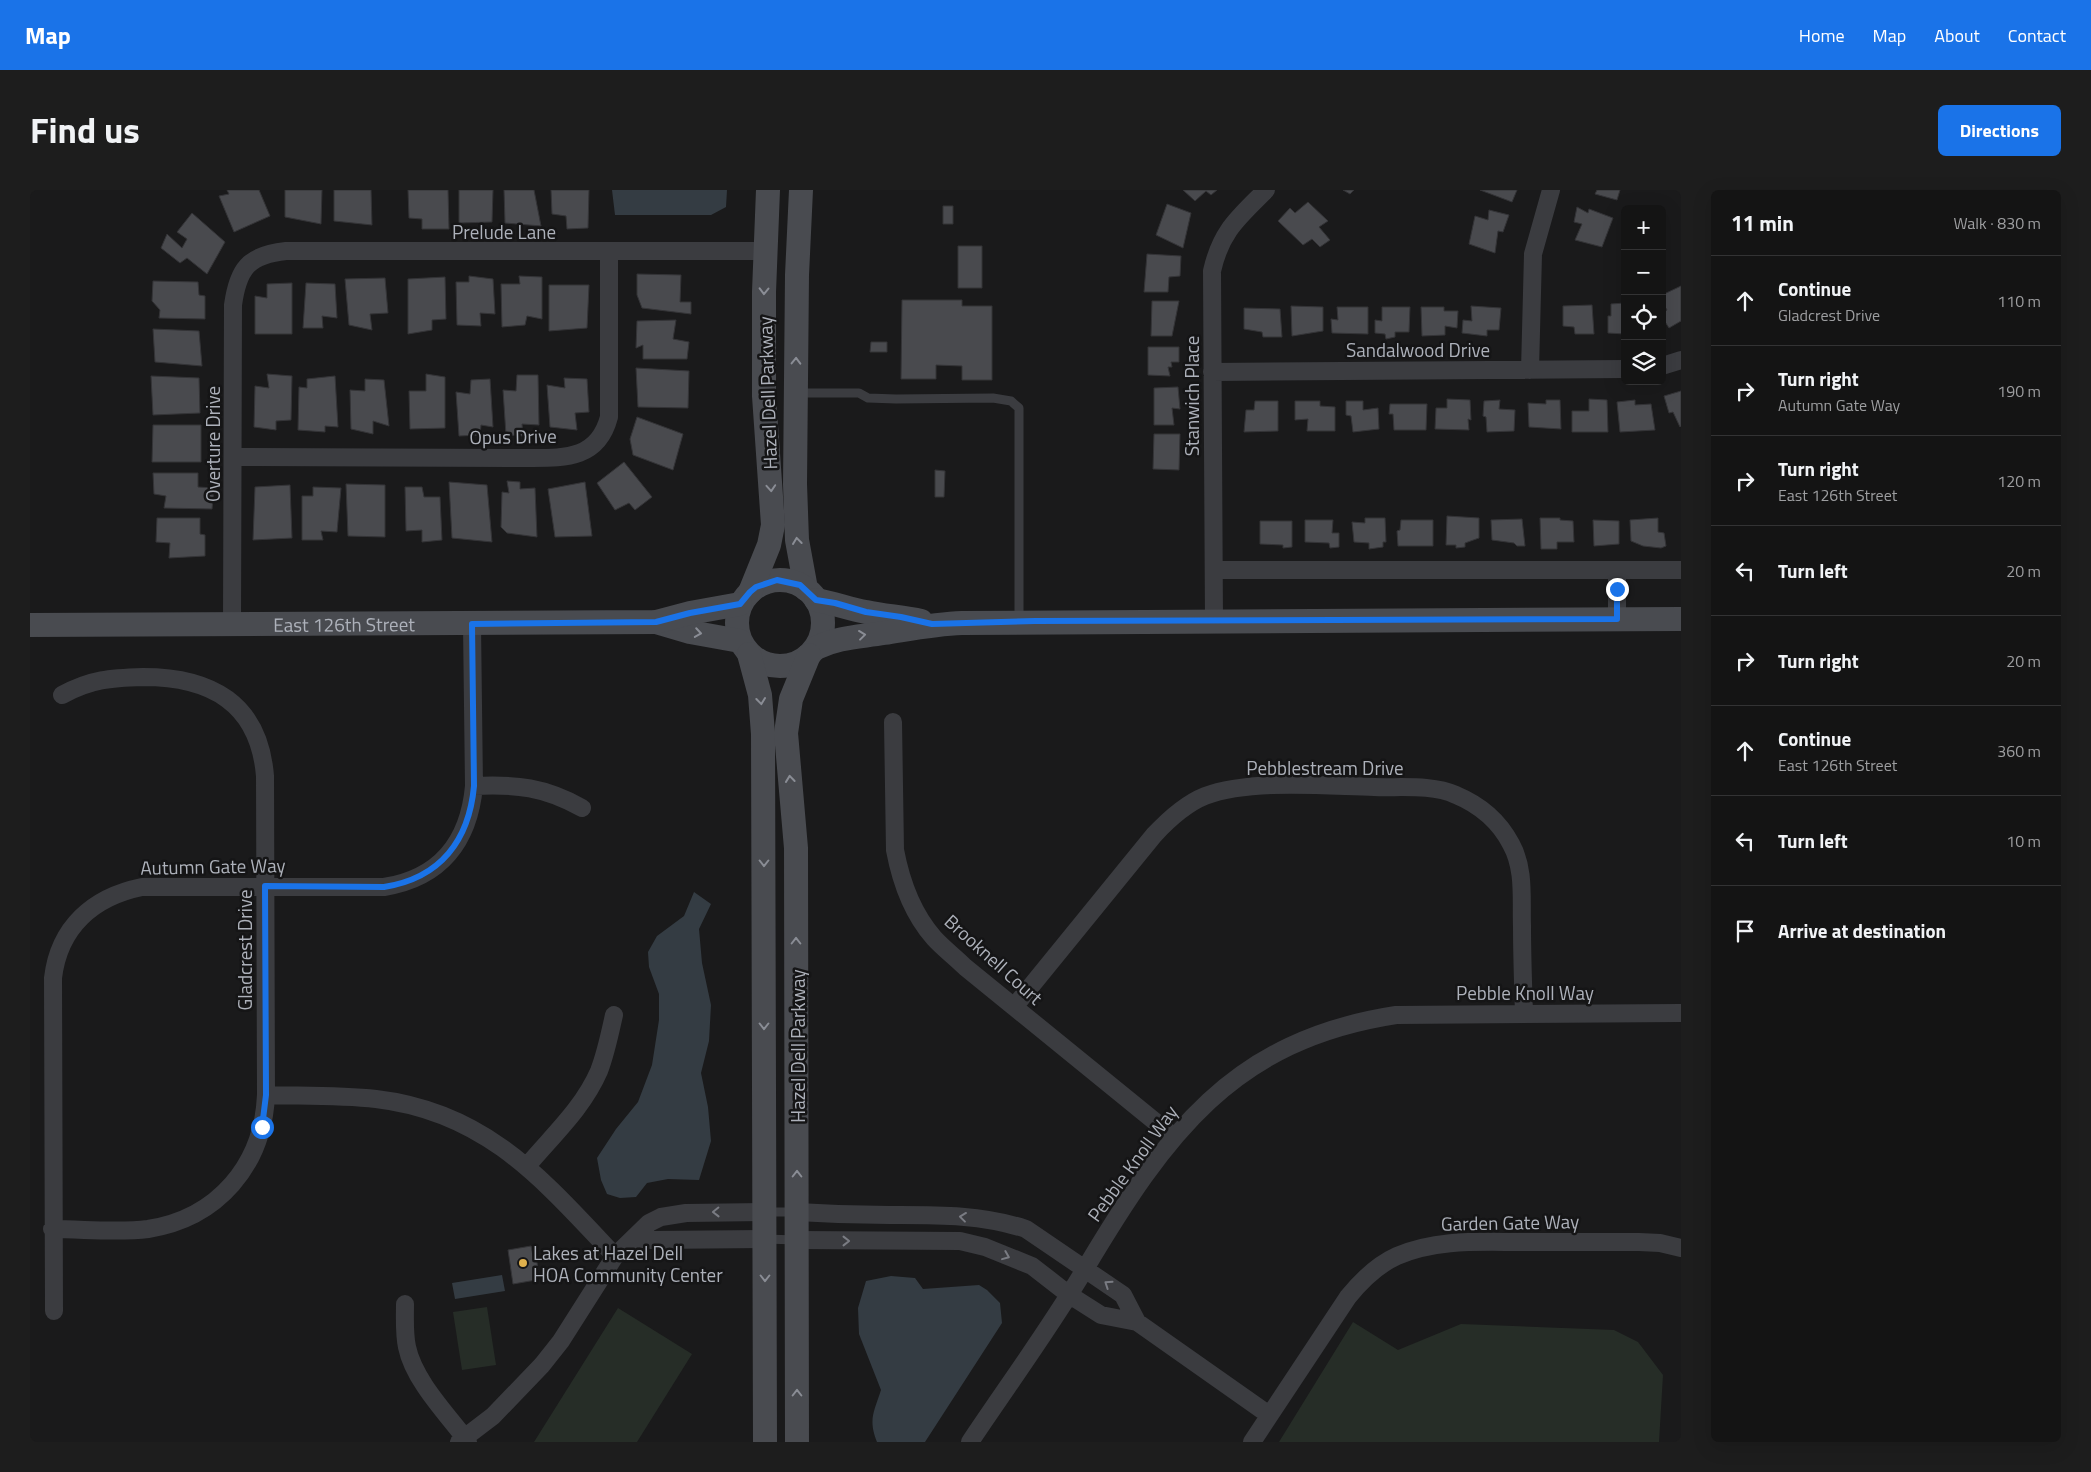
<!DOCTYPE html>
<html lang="en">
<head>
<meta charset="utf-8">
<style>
	:root { --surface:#141414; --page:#1d1d1d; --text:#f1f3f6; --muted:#9d9ea0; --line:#333334; --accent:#1a73e8 }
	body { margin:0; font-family:"Titillium Web",sans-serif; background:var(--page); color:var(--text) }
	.controls { position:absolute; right:15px; top:15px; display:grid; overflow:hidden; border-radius:8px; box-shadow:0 5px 20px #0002 }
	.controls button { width:45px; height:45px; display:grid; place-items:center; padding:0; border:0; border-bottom:1px solid var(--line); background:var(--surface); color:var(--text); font:25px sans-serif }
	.stop { position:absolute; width:15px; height:15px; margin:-11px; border:4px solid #1a73e8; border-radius:50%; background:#fff }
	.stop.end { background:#1a73e8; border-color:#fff; box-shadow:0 1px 5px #0008 }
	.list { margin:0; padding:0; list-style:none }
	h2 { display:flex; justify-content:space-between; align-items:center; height:65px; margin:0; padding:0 20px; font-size:21px }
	h2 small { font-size:16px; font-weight:400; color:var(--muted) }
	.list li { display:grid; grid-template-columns:32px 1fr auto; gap:15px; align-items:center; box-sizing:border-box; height:90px; padding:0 20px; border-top:1px solid var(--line) }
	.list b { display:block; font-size:19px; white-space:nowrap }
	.list p { margin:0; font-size:16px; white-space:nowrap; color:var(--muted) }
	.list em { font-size:16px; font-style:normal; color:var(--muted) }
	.icon { flex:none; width:28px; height:28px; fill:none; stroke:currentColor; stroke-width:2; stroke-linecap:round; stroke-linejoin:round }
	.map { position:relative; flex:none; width:1651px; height:1252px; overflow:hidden; border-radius:8px }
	header { display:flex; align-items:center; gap:30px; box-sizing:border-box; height:70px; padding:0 25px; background:var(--accent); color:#fff }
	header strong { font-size:24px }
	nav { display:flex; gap:28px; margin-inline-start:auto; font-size:18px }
	.intro { display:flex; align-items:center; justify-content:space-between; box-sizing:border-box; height:120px; padding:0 30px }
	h1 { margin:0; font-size:35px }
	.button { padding:12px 22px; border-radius:8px; background:var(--accent); color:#fff; font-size:18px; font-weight:700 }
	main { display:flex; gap:30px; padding:0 30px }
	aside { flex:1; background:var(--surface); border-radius:8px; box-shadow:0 5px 20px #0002 }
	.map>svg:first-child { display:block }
</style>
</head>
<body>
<header>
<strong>Map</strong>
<nav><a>Home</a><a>Map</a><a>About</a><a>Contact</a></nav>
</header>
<div class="intro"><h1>Find us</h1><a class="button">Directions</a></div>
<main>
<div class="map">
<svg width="1651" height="1252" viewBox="0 0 1651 1252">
	<rect width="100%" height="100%" fill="#1a1a1b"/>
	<path fill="#262d27" d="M457 1117 466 1175 432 1180 423 1122Z
		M588 1118 662 1164 607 1252H504Z
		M1323 1132 1368 1160 1431 1134 1584 1140 1608 1152 1633 1185 1629 1252H1249Z"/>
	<path fill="#343c43" d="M582 0H697L696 17 681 25H585Z
		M664 702 681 714 669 739 672 773 681 815 679 851 671 883 678 917 681 951 669 990 638 989 617 993 606 1007 590 1008 577 1004 571 990 567 968 586 939 608 912 622 875 629 830V804L619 777 618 762 627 746 654 726Z
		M472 1085 475 1101 425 1109 422 1093Z
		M861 1086 885 1088 893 1099 949 1095 957 1100 970 1113 972 1133 895 1252H847C838 1229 844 1222 851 1200L829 1144 828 1118 836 1091Z"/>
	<path fill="#494a4e" stroke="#343437" d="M197 0H229L240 26 204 42 189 6 199 4Z
		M255 0H292L291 34 255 27Z
		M304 0H341L342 35 304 31Z
		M378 0H418L419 39H392V29L379 28Z
		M429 0H463L462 32 429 33Z
		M474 0H504L511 36 475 33Z
		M521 0H559L558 38 537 39 536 26 522 24Z
		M1153 0H1187L1181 5 1176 1 1165 11Z
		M1313 0H1324L1320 4Z
		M1450 0H1487L1482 12Z
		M1567 0H1590L1587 10 1565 4Z
		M1278 12 1298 31 1289 37 1300 50 1290 57 1282 49 1273 55 1248 31 1260 18 1265 23Z
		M1137 14 1161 23 1153 58 1126 45Z
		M913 16H923V34H913Z
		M1547 17 1558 23 1559 19 1583 28 1572 57 1545 50 1552 34 1544 32Z
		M1459 20 1479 25 1473 42 1468 41 1465 63 1439 54 1445 26 1458 30Z
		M162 23 195 52 177 84 157 68 150 73 131 58 137 44 152 58 157 49 147 42Z
		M928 56H952V98H928Z
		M1117 64 1151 66 1150 86 1139 87 1138 102H1114Z
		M607 84 651 85 650 112H661V124L612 118 607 105Z
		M439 86 463 89 465 124 450 123 451 136 427 135 426 92H439Z
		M489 86 512 87V129L497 126 495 135 472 137 471 94H490Z
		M415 87 416 129 402 130V140L378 144V89Z
		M355 88 358 123 340 124 342 140 319 135 315 89Z
		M123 91 168 92 169 105 175 106V129L129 128 130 120 122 111Z
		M262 93V144H225V106L237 108V94Z
		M276 93 305 94 307 128 292 126 293 138H273Z
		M519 95H559L557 138 519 141Z
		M1651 96V131L1639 138 1632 127V123L1637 120 1632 112V105Z
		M872 110H932V116H962V190H932V176L906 175V189H871Z
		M1122 111H1149L1142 146H1121Z
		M1595 113V144L1578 143V126H1581V114Z
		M1562 115 1564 144H1545L1544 137 1533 136V116Z
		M1261 116 1293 117V141L1262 146Z
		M1441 116 1471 118 1469 140H1457V146L1432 143 1433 130 1442 131Z
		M1307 117H1338V144L1302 143 1301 129 1308 130Z
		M1352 117H1380L1379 142H1365V147L1356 149 1355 144 1345 143V130L1352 131Z
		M1391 117H1414V121H1428L1427 138 1415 136V145L1392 146Z
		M1214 118 1250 119 1252 147H1233L1232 142 1214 139Z
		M646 130 643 149 659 152 657 169H613V155L606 158 607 131Z
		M123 139 169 141 172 176 125 172Z
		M841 152H857V162H840Z
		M1118 157H1149V172H1141L1142 177H1138L1140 186 1118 185Z
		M606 178 659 181 658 218 608 217Z
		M237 184 262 186 261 230 246 231V240L224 237 225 196 239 198Z
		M396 184 415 187V238L380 239 379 201H396Z
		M487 185H508L509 235 492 234 493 246 476 245 473 200 486 201Z
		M121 186 169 188 170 223 123 225Z
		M305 186 308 237 295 236V242L268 240 269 197 277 198V189Z
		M534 188 557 189 559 222 545 223 547 240 520 237 517 195 535 198Z
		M335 189 354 190 359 236 343 231V244L321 239 320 200 335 201Z
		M460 189 463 237 451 235 450 245 429 246 426 202 440 204 441 190Z
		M1148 197 1150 219 1142 218 1144 235H1124V198Z
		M1651 201V236L1650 237 1643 222 1639 223 1634 206Z
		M1417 209 1440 210 1441 230 1438 229 1439 240 1405 239 1406 218H1417Z
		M1559 209 1577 210 1578 242H1542V221H1559Z
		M1470 210 1469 219 1485 220 1484 241 1457 242 1456 227 1453 226 1454 211Z
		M1516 210H1530L1531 239 1499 237 1498 213 1516 214Z
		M1605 210V215L1621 214 1625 240 1590 242 1587 212Z
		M1225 211H1248V241L1214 242 1216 220H1224Z
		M1265 211H1290V216L1305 217V241H1277L1278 229 1265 230Z
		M1316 211H1333V220L1348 218 1349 239 1323 242 1321 226 1316 225Z
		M1360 214H1397L1396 240H1364L1363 224H1359Z
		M607 227 653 244 643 280 603 265 600 249Z
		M123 235H171V272H122Z
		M1124 244H1150L1149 280 1123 279Z
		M594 272 622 307 605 320 599 313 585 320 567 293Z
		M905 280 915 281 914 307H905Z
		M123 283H168V297L184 298 182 319 134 318 136 306 124 304Z
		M477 291 490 292V299L505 298 507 347 477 343 471 337 472 302 479 303Z
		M419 292 457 295 462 352 422 348Z
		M555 292 562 346 525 347 518 299Z
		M316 294 355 295V347L318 346Z
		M260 295 262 348 223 350 225 297Z
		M283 297 311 298 307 342 291 341 293 350H272V306H283Z
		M375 297H392L394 307H410L412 350 392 352V340L376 341Z
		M1417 326 1449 328V348L1435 353V357L1426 358V355H1416Z
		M127 328H170V344L175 345V366L139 368 140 353 126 352Z
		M1335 328H1355L1356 352H1353V357L1339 359V353L1324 352 1322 332 1335 333Z
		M1510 328H1530V330L1543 331 1544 352H1527V359H1511Z
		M1628 328V342L1634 343 1636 356 1631 358 1613 356 1601 351 1600 330Z
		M1492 329 1495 356H1487L1484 353 1462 350 1461 330Z
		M1275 330H1303L1302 343H1309V357L1300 358 1299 353 1275 352Z
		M1371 330H1403V356H1368L1367 341 1370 340Z
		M1563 330 1589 331V354L1564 356Z
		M1230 331H1262V357L1253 358V355L1230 354Z
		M501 1056 503 1066 506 1065 508 1080H504L506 1090 483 1094 478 1060Z"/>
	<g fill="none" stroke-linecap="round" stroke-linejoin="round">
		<path stroke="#3b3c40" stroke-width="9" d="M767 203H829L838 208 866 209 963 208 981 211 989 218V431
			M735 1022H767
			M735 1049 767 1050"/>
		<path stroke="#3b3c40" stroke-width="18" d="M1632 176 1651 170
			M1500 180 1503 64 1521 0
			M1182 182 1595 179
			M203 267 500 268C535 268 568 269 579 227V62
			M1184 380H1651
			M1587 381V429
			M1184 431 1182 81C1191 41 1208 28 1236 0
			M202 434 203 115C208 79 218 65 256 61H735
			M863 532 865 660C871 692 882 723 904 748 913 758 925 767 935 777L1144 947
			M444 596C486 594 515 597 552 618
			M984 817 1124 645C1138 630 1155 614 1175 606 1220 589 1295 596 1344 597 1370 598 1402 594 1426 605 1450 615 1469 631 1481 654 1495 679 1491 709 1492 736 1492 765 1493 794 1494 823
			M236 905C273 906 310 905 346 909 457 922 513 990 585 1066
			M497 976C523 945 553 918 569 881 576 863 580 843 584 825
			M767 1022C798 1024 828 1025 859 1025 905 1025 951 1024 996 1039L1093 1105 1107 1132
			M22 1039C54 1039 87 1043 118 1039 188 1028 233 975 236 905L235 586C229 513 181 487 113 487 81 488 61 489 32 505
			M604 1048 622 1050 735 1049
			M767 1050 930 1051 955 1057 1002 1076 1038 1104 1071 1125 1107 1132 1239 1225
			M375 1114C375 1128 374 1143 377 1157 384 1191 418 1225 438 1252
			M24 1121 23 788C29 737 63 707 112 697H354C411 688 439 651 444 596L442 434
			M429 1252 463 1226 512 1175 531 1151 585 1066 619 1033 631 1027 656 1023 735 1022
			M940 1252C978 1195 1020 1138 1055 1079 1135 945 1202 850 1366 825L1651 823
			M1222 1252 1318 1107C1331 1091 1347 1075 1367 1066 1407 1049 1449 1052 1491 1052 1530 1052 1570 1052 1609 1052L1630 1053 1651 1058"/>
		<g stroke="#494b50" stroke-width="24">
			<path d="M771 0 767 85 765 294 767 350 776 399"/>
			<circle cx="750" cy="433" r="43"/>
			<path d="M720 402 739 355 743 335 734 206V102L738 0"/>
			<path d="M786 410C804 413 819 419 836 422 854 426 873 427 891 431"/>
			<path d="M626 432 660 442 710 451"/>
			<path id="s1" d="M0 435 626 432 660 423 710 414"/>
			<path d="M786 458C808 447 830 447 854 443 880 439 905 434 932 433L1651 429"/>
			<path d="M719 464 730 505 733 544 735 1252"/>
			<path d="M767 1252 766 658 756 543 761 509 779 465"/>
		</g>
	</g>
	<defs><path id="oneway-chevron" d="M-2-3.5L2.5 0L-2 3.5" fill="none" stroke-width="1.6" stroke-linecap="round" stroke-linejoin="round" transform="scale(1.25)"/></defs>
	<g stroke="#8a8d95">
		<use href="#oneway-chevron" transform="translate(734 101) rotate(91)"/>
		<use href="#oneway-chevron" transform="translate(766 171) rotate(-89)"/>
		<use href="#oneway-chevron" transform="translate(741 298) rotate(86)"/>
		<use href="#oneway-chevron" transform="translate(767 351) rotate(-97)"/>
		<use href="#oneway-chevron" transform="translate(668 443) rotate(9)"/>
		<use href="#oneway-chevron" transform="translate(832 445) rotate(-7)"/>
		<use href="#oneway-chevron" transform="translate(731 511) rotate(83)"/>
		<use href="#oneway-chevron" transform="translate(760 589) rotate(-96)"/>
		<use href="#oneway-chevron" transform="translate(734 673) rotate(90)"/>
		<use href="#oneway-chevron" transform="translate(766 751) rotate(-90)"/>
		<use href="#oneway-chevron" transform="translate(734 836) rotate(90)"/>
		<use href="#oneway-chevron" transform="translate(767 984) rotate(-90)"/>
		<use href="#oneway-chevron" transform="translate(735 1088) rotate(90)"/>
		<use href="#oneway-chevron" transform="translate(767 1203) rotate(-90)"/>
	</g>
	<g stroke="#7a7c83">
		<use href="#oneway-chevron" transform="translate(686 1022) rotate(179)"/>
		<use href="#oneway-chevron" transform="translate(933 1027) rotate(-173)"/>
		<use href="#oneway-chevron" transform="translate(816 1051)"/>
		<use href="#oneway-chevron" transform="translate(976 1066) rotate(22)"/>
		<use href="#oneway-chevron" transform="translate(1078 1094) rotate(-146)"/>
	</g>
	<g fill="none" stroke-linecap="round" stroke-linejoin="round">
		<path stroke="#1a73e8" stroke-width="6" d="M232 937 236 905 235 696 354 697C411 688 439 650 444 596L442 434 626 432 660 423 710 414 720 402 726 397 747 390 770 395 786 410 805 413 836 422 871 427 902 434 1005 431 1587 429V399"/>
	</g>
	<circle fill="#e0b14d" stroke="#151516" stroke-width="2" cx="493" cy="1073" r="5"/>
	<g text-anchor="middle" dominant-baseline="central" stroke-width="5" stroke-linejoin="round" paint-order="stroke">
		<g font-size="19" fill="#adb1ba" stroke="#151516">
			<text x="474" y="41">Prelude Lane</text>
			<text x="1388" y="159">Sandalwood Drive</text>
			<text transform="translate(737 203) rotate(-92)">Hazel Dell Parkway</text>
			<text transform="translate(1161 206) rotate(-90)">Stanwich Place</text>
			<text transform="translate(483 246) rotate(-1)">Opus Drive</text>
			<text transform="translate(182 254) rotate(-90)">Overture Drive</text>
			<text stroke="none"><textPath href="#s1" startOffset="314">East 126th Street</textPath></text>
			<text x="1295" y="577">Pebblestream Drive</text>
			<text transform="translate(183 676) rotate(-1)">Autumn Gate Way</text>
			<text transform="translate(214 760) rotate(-90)">Gladcrest Drive</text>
			<text transform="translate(964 769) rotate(42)">Brooknell Court</text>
			<text x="1495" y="802">Pebble Knoll Way</text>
			<text transform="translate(767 856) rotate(-90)">Hazel Dell Parkway</text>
			<text transform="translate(1102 973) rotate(-54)">Pebble Knoll Way</text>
			<text transform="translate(1480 1032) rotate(-1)">Garden Gate Way</text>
		</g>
		<g font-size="19" fill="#adb1ba" stroke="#151516" text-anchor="start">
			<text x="503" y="1062">Lakes at Hazel Dell<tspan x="503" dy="22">HOA Community Center</tspan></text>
		</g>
	</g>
</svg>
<div class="controls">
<button>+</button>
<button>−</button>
<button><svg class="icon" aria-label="locate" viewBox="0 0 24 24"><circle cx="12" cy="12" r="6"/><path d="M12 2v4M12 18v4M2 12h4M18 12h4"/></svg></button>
<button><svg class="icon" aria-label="layers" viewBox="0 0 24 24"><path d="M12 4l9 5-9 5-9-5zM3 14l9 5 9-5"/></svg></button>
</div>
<div class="stop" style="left:232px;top:937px"></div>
<div class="stop end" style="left:1587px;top:399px"></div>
</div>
<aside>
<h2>11 min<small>Walk · 830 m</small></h2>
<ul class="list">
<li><svg class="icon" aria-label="ahead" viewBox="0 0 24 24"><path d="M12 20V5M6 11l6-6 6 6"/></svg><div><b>Continue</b><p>Gladcrest Drive</p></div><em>110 m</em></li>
<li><svg class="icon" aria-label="right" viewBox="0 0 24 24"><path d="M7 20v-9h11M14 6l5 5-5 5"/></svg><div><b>Turn right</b><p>Autumn Gate Way</p></div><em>190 m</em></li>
<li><svg class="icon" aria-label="right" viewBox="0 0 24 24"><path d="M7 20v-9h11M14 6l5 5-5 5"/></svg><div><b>Turn right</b><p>East 126th Street</p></div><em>120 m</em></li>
<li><svg class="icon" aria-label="left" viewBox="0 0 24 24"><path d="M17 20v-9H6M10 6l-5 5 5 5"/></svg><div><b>Turn left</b></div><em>20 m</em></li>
<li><svg class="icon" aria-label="right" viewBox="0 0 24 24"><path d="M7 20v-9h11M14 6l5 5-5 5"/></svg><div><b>Turn right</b></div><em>20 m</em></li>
<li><svg class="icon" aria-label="ahead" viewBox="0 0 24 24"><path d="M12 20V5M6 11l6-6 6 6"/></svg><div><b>Continue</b><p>East 126th Street</p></div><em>360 m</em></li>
<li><svg class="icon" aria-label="left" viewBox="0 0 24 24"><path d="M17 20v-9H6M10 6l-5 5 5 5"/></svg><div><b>Turn left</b></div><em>10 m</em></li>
<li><svg class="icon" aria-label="arrive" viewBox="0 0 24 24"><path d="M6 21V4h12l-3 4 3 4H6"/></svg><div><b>Arrive at destination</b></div></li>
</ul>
</aside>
</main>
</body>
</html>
